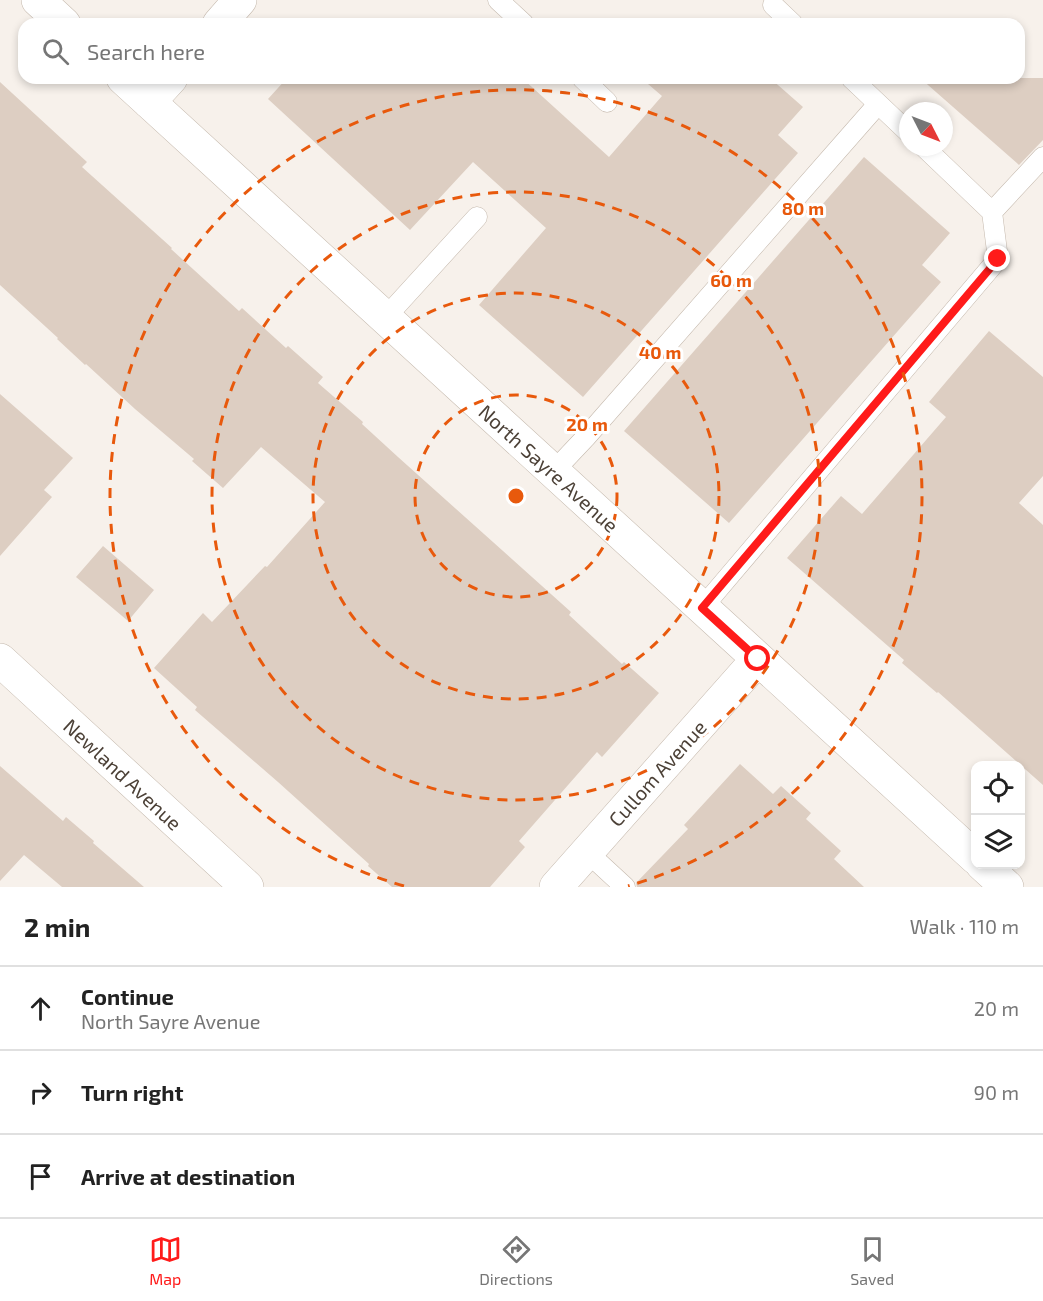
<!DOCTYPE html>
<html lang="en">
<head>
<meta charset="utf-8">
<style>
	:root { --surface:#fff; --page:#f2f2f2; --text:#222; --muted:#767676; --line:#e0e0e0; --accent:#ff1b1a }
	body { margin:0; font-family:"Exo 2",sans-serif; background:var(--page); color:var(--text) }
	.controls { position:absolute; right:18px; bottom:18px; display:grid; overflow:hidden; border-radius:12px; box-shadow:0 3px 9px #0003 }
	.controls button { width:54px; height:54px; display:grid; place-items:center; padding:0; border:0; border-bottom:2px solid var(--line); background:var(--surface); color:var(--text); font:30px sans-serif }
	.compass { position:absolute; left:899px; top:102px; width:54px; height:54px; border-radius:50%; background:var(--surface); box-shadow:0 3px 9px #0003; rotate:132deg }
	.stop { position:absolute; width:18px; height:18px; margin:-14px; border:4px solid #ff1b1a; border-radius:50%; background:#fff }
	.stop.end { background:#ff1b1a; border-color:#fff; box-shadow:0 2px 6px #0008 }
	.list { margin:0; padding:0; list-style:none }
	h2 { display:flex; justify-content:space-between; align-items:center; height:78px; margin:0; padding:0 24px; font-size:26px }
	h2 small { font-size:20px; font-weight:400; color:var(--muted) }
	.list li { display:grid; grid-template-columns:39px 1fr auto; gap:18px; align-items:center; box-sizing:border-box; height:84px; padding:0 24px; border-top:2px solid var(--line) }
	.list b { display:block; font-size:22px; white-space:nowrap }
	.list p { margin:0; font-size:20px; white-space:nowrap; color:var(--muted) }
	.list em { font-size:20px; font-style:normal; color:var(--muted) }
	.icon { flex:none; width:33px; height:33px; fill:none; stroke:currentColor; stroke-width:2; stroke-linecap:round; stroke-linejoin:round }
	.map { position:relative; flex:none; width:1043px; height:887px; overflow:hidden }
	.search { position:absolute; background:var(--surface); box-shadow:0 3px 9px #0003; left:18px; right:18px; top:18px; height:66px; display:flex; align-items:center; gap:15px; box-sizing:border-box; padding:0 21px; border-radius:18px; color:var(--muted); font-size:22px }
	.sheet { height:330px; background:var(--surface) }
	nav { display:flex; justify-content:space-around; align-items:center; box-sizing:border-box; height:84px; border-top:2px solid var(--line); background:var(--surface); font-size:16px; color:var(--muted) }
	nav a { display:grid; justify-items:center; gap:3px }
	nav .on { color:var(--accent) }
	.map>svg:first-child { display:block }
</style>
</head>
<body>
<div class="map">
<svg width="1043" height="887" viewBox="0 0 1043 887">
	<rect width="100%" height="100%" fill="#f7f1eb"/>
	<path fill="#ddcec2" d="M287 78H522L609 157 662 96 641 78H770L803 107 778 135 798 153 583 397 479 305 546 228 473 162 410 230 268 99Z
		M920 78H1043V140L1019 165Z
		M0 82 87 162 82 167 172 248 171 249 239 311 242 308 286 348 288 346 323 377 318 383 363 422 362 424 398 457 571 612 569 615 622 664 624 662 659 693 602 757 597 752 519 841 525 847 490 887H392L368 866 369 864 278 782 195 710 197 707 154 668 203 613 212 622 265 566 267 567 325 502 261 447 223 488 192 461 194 459 135 409 86 364 85 365 57 339 58 338 0 285Z
		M864 157 950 233 922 265 941 282 729 523 624 431Z
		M989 331 1043 377V476L1019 503 1043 525V785L938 692 937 693 902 663 904 660 787 558 841 496 862 514 946 417 929 402Z
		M0 394 73 458 44 490 52 497 0 556Z
		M103 546 154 590 128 621 76 577Z
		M740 764 773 794 781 786 811 813 806 819 841 851 834 859 864 887H637L636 883 688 829 684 825Z
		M0 766 63 821 66 817 94 841 93 843 144 887H62L24 855 0 881Z"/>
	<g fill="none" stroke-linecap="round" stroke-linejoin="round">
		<g stroke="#c4b8ac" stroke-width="21">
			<path id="service" d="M498 0 524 24
				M773 5 793 24
				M582 78 607 102
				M851 78 908 132
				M924 147 992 212 1043 157
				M385 318 477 217
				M553 472 586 437 878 104
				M702 608 998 259 992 212
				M587 852 625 887"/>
		</g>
		<g stroke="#c4b8ac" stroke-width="34">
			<path id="minor" d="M38 0 64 24
				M219 24 240 0
				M123 78 976 858
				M149 102 171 78
				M0 660 247 887
				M982 864 1007 887
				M556 887 758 659"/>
		</g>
		<use href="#service" stroke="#fff" stroke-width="20"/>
		<use href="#minor" stroke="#fff" stroke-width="33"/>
	</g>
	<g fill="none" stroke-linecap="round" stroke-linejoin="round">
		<path stroke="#ff1b1a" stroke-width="8" d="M758 659 702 608 998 259"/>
	</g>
	<g fill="none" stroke="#e8590c" stroke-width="3" stroke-dasharray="10 8">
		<circle cx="516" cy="496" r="101"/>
		<circle cx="516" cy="496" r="203"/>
		<circle cx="516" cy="496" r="304"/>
		<path d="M404 886A406 406 0 1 1 628 886"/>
	</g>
	<g text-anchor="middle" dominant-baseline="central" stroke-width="6" stroke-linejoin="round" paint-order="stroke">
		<g font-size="20" fill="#4c4137" stroke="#fff">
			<text transform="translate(549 468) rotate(42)">North Sayre Avenue</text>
			<text transform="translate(657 773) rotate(-48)">Cullom Avenue</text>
			<text transform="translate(123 774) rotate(43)">Newland Avenue</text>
		</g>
	</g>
	<circle cx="516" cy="496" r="9" fill="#e8590c" stroke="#fff" stroke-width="3"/>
	<g font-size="18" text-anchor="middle" font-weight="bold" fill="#e8590c" stroke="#fff" stroke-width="6" stroke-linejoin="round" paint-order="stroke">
		<text x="803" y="215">80 m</text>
		<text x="731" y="287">60 m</text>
		<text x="660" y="359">40 m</text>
		<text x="587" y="431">20 m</text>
	</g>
</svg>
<div class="controls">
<button><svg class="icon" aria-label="locate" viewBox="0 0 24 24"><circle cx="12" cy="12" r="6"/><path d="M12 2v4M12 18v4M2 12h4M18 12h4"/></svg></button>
<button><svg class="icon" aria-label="layers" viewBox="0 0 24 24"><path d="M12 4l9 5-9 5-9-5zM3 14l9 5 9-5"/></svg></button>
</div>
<svg class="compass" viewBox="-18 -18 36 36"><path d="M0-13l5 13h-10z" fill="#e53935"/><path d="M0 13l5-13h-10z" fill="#767676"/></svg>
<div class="stop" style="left:758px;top:659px"></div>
<div class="stop end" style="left:998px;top:259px"></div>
<div class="search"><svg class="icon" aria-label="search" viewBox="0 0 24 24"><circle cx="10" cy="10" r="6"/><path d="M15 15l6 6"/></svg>Search here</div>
</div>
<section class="sheet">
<h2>2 min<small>Walk · 110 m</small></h2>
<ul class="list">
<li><svg class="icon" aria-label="ahead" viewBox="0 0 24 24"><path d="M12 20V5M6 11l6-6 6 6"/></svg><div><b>Continue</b><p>North Sayre Avenue</p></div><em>20 m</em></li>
<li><svg class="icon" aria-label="right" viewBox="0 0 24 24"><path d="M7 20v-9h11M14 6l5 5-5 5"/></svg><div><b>Turn right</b></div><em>90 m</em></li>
<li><svg class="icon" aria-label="arrive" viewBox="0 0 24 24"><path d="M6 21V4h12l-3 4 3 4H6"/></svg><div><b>Arrive at destination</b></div></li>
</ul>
</section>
<nav>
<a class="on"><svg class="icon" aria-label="map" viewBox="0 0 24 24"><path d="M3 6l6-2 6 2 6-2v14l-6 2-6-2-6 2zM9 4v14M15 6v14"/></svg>Map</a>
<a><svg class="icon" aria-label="directions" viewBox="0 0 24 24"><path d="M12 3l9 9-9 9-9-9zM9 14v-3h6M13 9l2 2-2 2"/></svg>Directions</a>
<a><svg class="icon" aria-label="saved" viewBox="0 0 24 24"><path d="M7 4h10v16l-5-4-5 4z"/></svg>Saved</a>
</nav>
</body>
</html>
